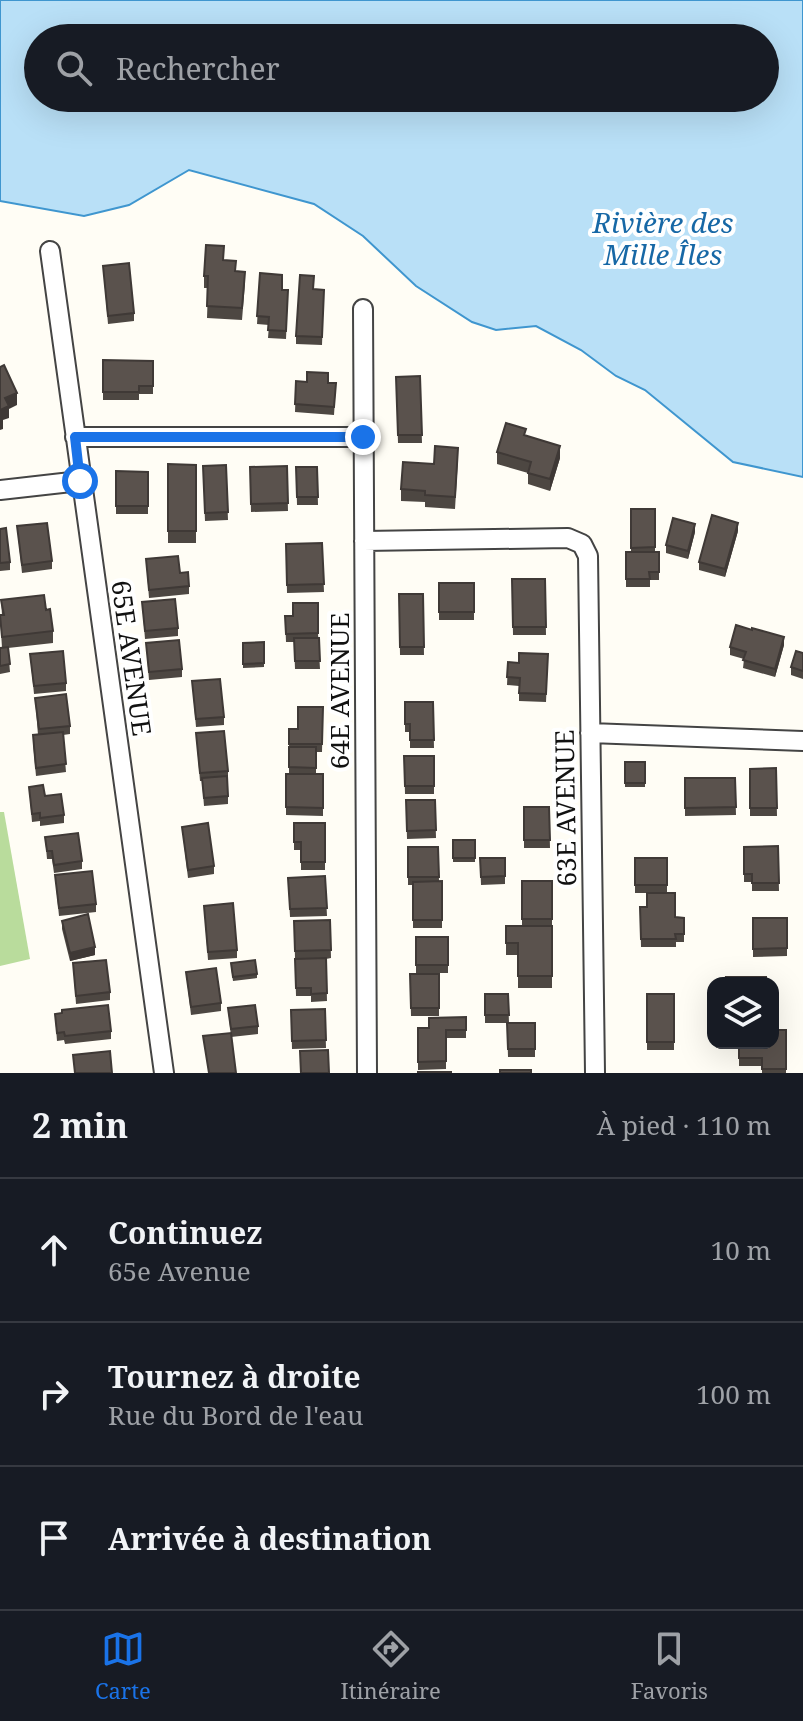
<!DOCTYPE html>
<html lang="fr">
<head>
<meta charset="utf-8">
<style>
	:root { --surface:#171b24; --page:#20242c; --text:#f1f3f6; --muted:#9ea1a6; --line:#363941; --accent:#1a73e8 }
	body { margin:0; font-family:"Noto Serif",serif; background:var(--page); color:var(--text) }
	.controls { position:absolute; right:24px; bottom:24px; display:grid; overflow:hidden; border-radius:16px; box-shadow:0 8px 32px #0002 }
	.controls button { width:72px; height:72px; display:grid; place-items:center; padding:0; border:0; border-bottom:2px solid var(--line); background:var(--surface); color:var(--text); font:40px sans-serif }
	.stop { position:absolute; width:24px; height:24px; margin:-18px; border:6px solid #1a73e8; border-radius:50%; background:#fff }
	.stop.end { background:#1a73e8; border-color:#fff; box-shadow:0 2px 8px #0008 }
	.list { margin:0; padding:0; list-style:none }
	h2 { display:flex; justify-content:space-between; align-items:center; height:104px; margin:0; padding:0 32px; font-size:34px }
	h2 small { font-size:26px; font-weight:400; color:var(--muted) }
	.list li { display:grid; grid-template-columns:52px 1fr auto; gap:24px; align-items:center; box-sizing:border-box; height:144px; padding:0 32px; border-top:2px solid var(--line) }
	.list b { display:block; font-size:30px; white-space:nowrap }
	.list p { margin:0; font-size:26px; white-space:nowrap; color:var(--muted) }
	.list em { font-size:26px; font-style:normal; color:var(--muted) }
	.icon { flex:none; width:44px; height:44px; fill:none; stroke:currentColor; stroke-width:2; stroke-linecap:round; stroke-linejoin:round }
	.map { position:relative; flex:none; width:803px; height:1073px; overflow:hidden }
	.search { position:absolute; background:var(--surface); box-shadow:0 8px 32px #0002; left:24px; right:24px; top:24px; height:88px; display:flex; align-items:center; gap:20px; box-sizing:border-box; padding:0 28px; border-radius:44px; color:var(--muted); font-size:30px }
	.sheet { height:536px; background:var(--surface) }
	nav { display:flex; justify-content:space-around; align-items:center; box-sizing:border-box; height:112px; border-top:2px solid var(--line); background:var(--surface); font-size:22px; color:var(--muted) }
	nav a { display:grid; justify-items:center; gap:4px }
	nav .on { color:var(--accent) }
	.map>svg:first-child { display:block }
</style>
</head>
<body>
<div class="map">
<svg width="803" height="1073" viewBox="0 0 803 1073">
	<rect width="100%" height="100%" fill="#fffdf5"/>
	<path fill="#b9dc9c" d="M0 812H4L30 959 0 966Z"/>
	<path fill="#b9e0f7" stroke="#3f96cf" stroke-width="2" fill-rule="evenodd" d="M0 0H803V477L733 462 645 390 616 376 581 350 536 326 496 330 472 322 416 286 363 236 314 204 189 170 129 205 84 216 0 201ZM38 38H765V98H38Z"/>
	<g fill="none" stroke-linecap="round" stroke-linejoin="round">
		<g stroke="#444" stroke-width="22">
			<path id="minor" d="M50 251 164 1073
				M363 309 367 1073
				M75 437H363
				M0 490 80 481
				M364 541 568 538 582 544 588 556 595 1073
				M590 733 803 741"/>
		</g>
		<use href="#minor" stroke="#fff" stroke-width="18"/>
	</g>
	<path fill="#4d4742" d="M223 260 236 271 245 283 242 320 207 318 208 288H204V276Z
		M103 266 134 313V321L108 324Z
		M260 273 282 290H288L286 339 268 338 269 325 257 324Z
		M314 290H324L322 345 296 344V336Z
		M103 360 153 361V394H139V400H103Z
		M420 376 422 443H398L396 377Z
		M296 381 336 383 334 415 295 412Z
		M526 435 560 458 550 491 528 484V473L497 464V452Z
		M458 459 455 509 425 507V502L401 501V489L434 464Z
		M168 464 196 465V543H168Z
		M226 465 228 520 205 521 203 466Z
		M287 466 288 511 251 512 250 467Z
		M296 467H317L318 505H297Z
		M116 471 148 472V514H116Z
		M631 509H655V552H659V580H650V587H626V552H631Z
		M17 526 52 561V569L22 573Z
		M0 529 10 562V570L0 571Z
		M738 531 725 577 699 570V562Z
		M695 532 688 559 666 553V545Z
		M322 543 324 592 287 593 286 544Z
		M146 559 180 573 189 586V594L149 598Z
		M512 579H545L546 635H513Z
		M439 583H474V620H439Z
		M399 594H423L424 655H400Z
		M1 600 46 610 53 631V643L8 648 10 672 0 674V648H2L0 615H2Z
		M142 602 178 628V636L145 639Z
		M285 616 318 633 320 669H295L294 642H286Z
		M264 642V667L243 668V643Z
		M146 643 182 669V677L149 680Z
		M784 645 775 677 743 668 744 659 730 655V647Z
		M803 653V679L791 675V667Z
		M30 654 66 683V691L34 694Z
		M548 654 546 702 519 701V686L507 685 508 662 519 663Z
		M192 681 224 717V725L196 727Z
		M35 698 70 726V734L63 735 66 772 36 776 33 743V735H38Z
		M405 702H433L434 748H410V732H405Z
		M323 707 322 752H316V774H323V816L286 815V774H289V729H298Z
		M196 733 228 771V804L204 806 202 781H200Z
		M404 756H434V794H405Z
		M625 762H645V787H625Z
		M776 768 777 816H750V769Z
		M685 778H735L736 815 685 816Z
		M29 787 45 796 64 815V823L40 826V821L32 822Z
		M406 800H435L436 838 407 839Z
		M524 807H549L550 848H524Z
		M294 823H325V870H301V850H294Z
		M182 827 214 866V874L188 878Z
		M45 837 82 861V869L54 873 52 859H47Z
		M453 840H475V862H453Z
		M778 846 779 891H752V882H744V847Z
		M408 847H438L439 881H442V928H413V885H408Z
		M480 858H505V884L481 885Z
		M635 858H667V893H635Z
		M55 875 96 904V912L59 916Z
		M325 876 327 916 290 917 288 878Z
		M522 881H552V988H518V955H506V926H522Z
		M204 906 237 950V958L208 960Z
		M640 907 675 917 684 918V942H676V947H641Z
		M753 918H787V956L753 957Z
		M330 920 331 958 326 959 327 1001 311 1002V996H296L294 921Z
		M62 921 95 955 70 961 62 929Z
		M416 937H448V973H416Z
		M73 963 110 992V1000L76 1004Z
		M231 967 257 974V978L233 981Z
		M186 972 221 1003V1011L191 1015Z
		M410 974H439V1016H411Z
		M485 994H508L509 1023H535V1057H508L507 1023H485Z
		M647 994H674V1050H647Z
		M228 1008 258 1026V1034L231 1037Z
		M325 1009 326 1048 292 1049 291 1010Z
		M55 1014 111 1031V1039L65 1044 64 1040 57 1041Z
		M466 1017V1038H446V1069L418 1070V1028H429Z
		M786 1030V1073H762V1066H739V1043Z"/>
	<path fill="#3f3936" d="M17 393V405L9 409V418L3 420V429L0 430V410L5 398Z
		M560 446V458L550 491V479Z
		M738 523V531L725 577V569Z
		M695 524V532L688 559V551Z
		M784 637V645L775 677V669Z
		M95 947V955L70 961V953Z"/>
	<path fill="#5a524d" stroke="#3f3936" stroke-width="2" d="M206 245 224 246 223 260 236 261 235 271 245 272 242 308 207 306 208 276H204Z
		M129 263 134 313 108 316 103 266Z
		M260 273 282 275V290H288L286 331 268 330 269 317 257 316Z
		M300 275 314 276 313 289 324 290 322 337 296 336Z
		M103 360 153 361V386H139V392H103Z
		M4 365 17 393 5 398 9 406 0 410V367Z
		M307 372 328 373V383H336L334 407 295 404 296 381 307 382Z
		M420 376 422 435H398L396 377Z
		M506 423 526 429 524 435 560 446 550 479 528 473 531 462 497 452Z
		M435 446 458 448 455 497 425 495V491L401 489 403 462 434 464Z
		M168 464 196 465V531H168Z
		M226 465 228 512 205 513 203 466Z
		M287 466 288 503 251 504 250 467Z
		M296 467H317L318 497H297Z
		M116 471 148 472V506H116Z
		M631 509H655V547L631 548Z
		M712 515 738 523 725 569 699 562Z
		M673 518 695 524 688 551 666 545Z
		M47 523 52 561 22 565 17 526Z
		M6 528 10 562 0 563V529Z
		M322 543 324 584 287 585 286 544Z
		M626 552H659V572H649L650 579H626Z
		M178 556 180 573 188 572 189 586 149 590 146 559Z
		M512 579H545L546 627H513Z
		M439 583H474V612H439Z
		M399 594H423L424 647H400Z
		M44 595 46 610 50 609 53 631 2 637 0 615H4L1 600Z
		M175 599 178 628 145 631 142 602Z
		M293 603H318V633L286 634 285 616H293Z
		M736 625 752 630V628L784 637 775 669 743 660 746 652 730 647Z
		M294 638H319L320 661H295Z
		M179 640 182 669 149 672 146 643Z
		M264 642V663L243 664V643Z
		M8 647 10 664 0 666V648Z
		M63 651 66 683 34 686 30 654Z
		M796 651 803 653V671L791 667Z
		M519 653 548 654 546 694 519 693 520 678 507 677 508 662 519 663Z
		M220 679 224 717 196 719 192 681Z
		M66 694 70 726 39 729 35 698Z
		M405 702H433L434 740H410V724H405Z
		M298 707H323L322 744H289V729H298Z
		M224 731 228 771 200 773 196 733Z
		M63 732 66 764 36 768 33 735Z
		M289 747H316V768L289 767Z
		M404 756H434V786H405Z
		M625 762H645V783H625Z
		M776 768 777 808H750V769Z
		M286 774H323V808L286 807Z
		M227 776 228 796 204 798 202 778Z
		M685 778H735L736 807 685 808Z
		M43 785 45 796 61 794 64 815 40 818V813L32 814 29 787Z
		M406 800H435L436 830 407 831Z
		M524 807H549L550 840H524Z
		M208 823 214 866 188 870 182 827Z
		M294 823H325V862H301V842H294Z
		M78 833 82 861 54 865 52 851H47L45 837Z
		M453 840H475V858H453Z
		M778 846 779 883H752V874H744V847Z
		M408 847H438L439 877H408Z
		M480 858H505V876L481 877Z
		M635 858H667V885H635Z
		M92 871 96 904 59 908 55 875Z
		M325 876 327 908 290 909 288 878Z
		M442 881V920H413V882Z
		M522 881H552V919H522Z
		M647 893H675V917L684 918V934H675L676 939H641L640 907H647Z
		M233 903 237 950 208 952 204 906Z
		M88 914 95 947 70 953 62 921Z
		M753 918H787V948L753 949Z
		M330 920 331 950 295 951 294 921Z
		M506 926H552V976H518V943H506Z
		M416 937H448V965H416Z
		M326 958 327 993 311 994V988H296L295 959Z
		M106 960 110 992 76 996 73 963Z
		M255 960 257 974 233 977 231 963Z
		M216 968 221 1003 191 1007 186 972Z
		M410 974H439V1008H411Z
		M726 977H766V983H727Z
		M485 994H508L509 1015H485Z
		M647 994H674V1042H647Z
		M108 1005 111 1031 65 1036 64 1032 57 1033 55 1014 62 1013V1010Z
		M255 1005 258 1026 231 1029 228 1008Z
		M325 1009 326 1040 292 1041 291 1010Z
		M466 1017V1030H446V1061L418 1062V1028H429V1018Z
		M507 1023H535V1049H508Z
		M773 1030H786V1069H762V1058H739V1043H773Z
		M231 1033 236 1073H209L203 1036Z
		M328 1050 329 1073H301L300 1051Z
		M110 1051 112 1073H75L73 1055Z
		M500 1070H531V1073H500Z
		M418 1072H451V1073H418Z"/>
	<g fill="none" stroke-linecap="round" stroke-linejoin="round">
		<path stroke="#1a73e8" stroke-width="10" d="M80 481 75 437H363"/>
	</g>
	<g text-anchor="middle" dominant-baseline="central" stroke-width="8" stroke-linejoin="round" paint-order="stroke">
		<g font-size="26" fill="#111" stroke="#fff">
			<text transform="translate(132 658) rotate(82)">65E AVENUE</text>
			<text transform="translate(339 691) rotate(-90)">64E AVENUE</text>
			<text transform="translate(565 808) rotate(-91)">63E AVENUE</text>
		</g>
		<g font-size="28" font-style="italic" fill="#1768a6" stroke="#fff">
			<text x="663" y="222">Rivière des<tspan x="663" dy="32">Mille Îles</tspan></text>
		</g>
	</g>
</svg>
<div class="controls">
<button><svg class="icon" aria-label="layers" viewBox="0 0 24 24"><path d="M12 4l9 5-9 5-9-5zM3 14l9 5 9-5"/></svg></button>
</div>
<div class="stop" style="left:80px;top:481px"></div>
<div class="stop end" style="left:363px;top:437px"></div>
<div class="search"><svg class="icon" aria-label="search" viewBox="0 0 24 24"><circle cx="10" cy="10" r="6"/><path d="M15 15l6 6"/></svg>Rechercher</div>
</div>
<section class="sheet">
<h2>2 min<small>À pied · 110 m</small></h2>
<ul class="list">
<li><svg class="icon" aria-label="ahead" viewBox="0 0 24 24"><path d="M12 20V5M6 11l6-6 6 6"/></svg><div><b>Continuez</b><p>65e Avenue</p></div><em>10 m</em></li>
<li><svg class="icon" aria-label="right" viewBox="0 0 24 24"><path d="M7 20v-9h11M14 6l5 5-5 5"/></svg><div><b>Tournez à droite</b><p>Rue du Bord de l'eau</p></div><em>100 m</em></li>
<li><svg class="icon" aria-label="arrive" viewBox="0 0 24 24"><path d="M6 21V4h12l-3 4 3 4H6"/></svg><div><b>Arrivée à destination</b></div></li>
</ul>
</section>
<nav>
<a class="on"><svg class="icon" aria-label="map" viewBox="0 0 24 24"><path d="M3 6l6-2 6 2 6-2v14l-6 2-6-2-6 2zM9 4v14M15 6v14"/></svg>Carte</a>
<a><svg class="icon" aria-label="directions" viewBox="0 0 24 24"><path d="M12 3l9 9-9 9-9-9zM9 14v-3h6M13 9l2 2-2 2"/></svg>Itinéraire</a>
<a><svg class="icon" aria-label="saved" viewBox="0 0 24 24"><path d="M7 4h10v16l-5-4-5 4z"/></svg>Favoris</a>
</nav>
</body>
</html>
